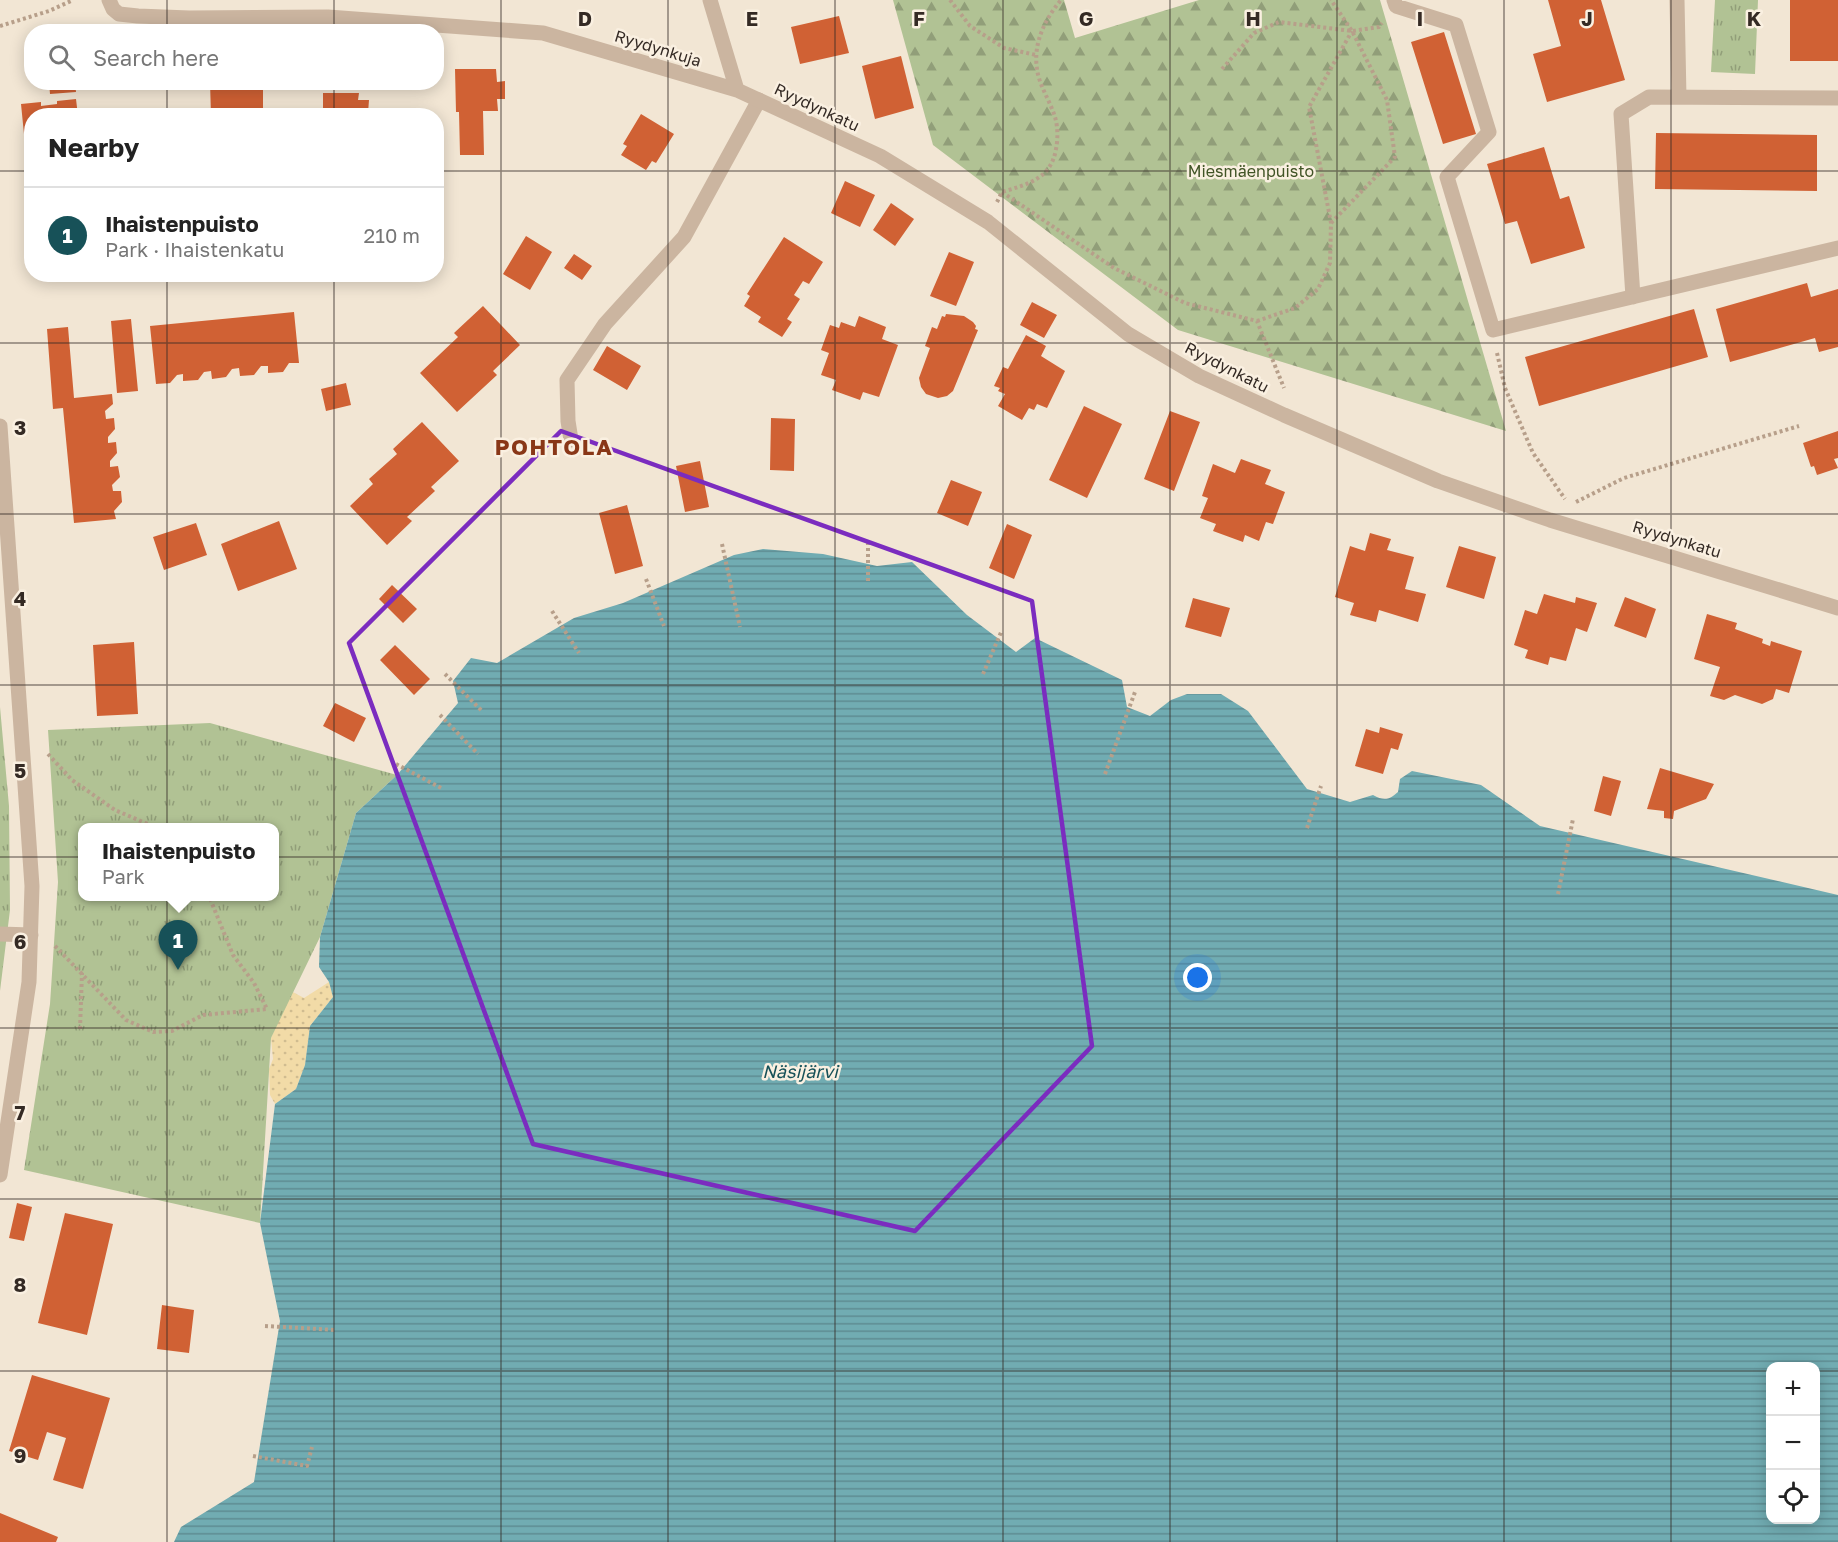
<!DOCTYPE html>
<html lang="en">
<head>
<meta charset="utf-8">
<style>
	:root { --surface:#fff; --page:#f2f2f2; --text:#222; --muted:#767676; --line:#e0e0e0; --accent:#175158 }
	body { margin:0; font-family:"Golos Text",sans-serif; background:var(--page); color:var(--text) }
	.controls { position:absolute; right:18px; bottom:18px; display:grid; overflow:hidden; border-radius:12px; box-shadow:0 3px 15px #0003 }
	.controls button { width:54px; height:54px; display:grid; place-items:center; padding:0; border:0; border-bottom:2px solid var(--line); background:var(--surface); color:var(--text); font:30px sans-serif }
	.you { position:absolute; left:1198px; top:978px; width:21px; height:21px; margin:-15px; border:4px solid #fff; border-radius:50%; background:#1a73e8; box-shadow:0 0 0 9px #1a73e833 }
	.badge { display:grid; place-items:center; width:39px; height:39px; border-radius:50%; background:var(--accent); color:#fff; font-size:20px; font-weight:700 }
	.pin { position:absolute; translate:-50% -50px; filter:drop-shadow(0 2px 3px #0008) }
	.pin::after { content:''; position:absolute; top:32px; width:21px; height:18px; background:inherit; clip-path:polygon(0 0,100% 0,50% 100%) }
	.popup { position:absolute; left:78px; top:823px; width:201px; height:78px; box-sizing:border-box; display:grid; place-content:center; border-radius:12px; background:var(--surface); filter:drop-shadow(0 2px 4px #0005); font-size:20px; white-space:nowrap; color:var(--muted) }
	.popup b { font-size:22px; color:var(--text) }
	.popup::after { content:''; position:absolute; left:50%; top:100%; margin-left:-12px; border:12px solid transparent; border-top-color:var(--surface) }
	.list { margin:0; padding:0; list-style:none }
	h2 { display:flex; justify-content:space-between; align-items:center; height:78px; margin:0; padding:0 24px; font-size:26px }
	h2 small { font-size:20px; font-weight:400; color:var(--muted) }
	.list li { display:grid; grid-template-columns:39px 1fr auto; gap:18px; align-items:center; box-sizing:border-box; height:96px; padding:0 24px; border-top:2px solid var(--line) }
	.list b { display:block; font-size:22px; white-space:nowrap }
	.list p { margin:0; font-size:20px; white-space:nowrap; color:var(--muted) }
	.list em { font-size:20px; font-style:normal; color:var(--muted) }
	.icon { flex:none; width:33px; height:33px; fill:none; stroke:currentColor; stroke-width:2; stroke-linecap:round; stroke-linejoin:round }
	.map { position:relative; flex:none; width:1838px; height:1542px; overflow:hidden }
	.search { position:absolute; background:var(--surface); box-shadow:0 3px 15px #0003; left:24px; top:24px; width:420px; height:66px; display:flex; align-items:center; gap:15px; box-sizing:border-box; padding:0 21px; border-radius:24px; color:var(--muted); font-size:22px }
	.panel { position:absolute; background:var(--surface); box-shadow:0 3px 15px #0003; left:24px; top:108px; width:420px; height:174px; border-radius:24px }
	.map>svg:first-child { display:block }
</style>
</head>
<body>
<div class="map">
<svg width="1838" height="1542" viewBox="0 0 1838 1542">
	<defs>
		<pattern id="forest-firs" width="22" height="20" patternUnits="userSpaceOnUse" patternTransform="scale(1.5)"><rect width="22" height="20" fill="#b1c294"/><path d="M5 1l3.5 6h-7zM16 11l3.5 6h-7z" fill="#919e79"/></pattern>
		<pattern id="sand-dots" width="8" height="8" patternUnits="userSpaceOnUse" patternTransform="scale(1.5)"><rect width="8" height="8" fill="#f2dba7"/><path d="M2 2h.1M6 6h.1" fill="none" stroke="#d0bc90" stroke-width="1.8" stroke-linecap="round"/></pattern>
		<pattern id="park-tufts" width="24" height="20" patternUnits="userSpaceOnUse" patternTransform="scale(1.5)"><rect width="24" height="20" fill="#b1c294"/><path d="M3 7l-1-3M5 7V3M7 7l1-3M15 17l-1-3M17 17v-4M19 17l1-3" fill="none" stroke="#919e79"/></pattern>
		<pattern id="water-rules" width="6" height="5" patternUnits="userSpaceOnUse" patternTransform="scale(1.5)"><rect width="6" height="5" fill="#71acb2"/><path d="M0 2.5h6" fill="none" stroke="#5e8c91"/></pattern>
	</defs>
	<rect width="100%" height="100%" fill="#f2e6d4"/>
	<path fill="url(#forest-firs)" d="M893 0H1064L1075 38 1199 0H1380L1506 431 1178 330 933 145Z"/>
	<path fill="url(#sand-dots)" d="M329 982 333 997 310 1026 305 1065 296 1089 275 1104 270 1095 269 1069 273 1059 271 1038 291 991 304 998Z"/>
	<path fill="url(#park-tufts)" fill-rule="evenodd" d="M1715 0H1758L1755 74 1711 72Z
		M0 707 9 806 10 910 0 991Z
		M210 723 397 775 356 813 320 937 271 1038 260 1223 24 1170 50 1004 58 882 48 730ZM82 828H274V896H82Z"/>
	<path fill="url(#water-rules)" fill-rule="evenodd" d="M763 549 823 554 877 566 912 562 967 615 1016 652 1035 638 1122 680 1127 707 1150 716 1171 700 1187 694H1221L1248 711 1307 789 1350 802 1373 795C1384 801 1389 800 1398 792L1400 779 1412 771 1481 785 1540 826 1838 895V1542H174L181 1527 254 1482 280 1321 260 1223 275 1104 296 1089 305 1065 310 1026 333 997 329 982 319 967 320 937 356 813 397 775 458 703 453 681 471 658 497 663 574 618 623 603 734 555ZM1770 1366H1816V1520H1770Z"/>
	<path fill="#d06134" d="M1548 0H1601L1625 80 1547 102 1533 54 1561 46Z
		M1790 0H1838V61H1790Z
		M839 16 849 53 800 64 791 27Z
		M1444 32 1476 134 1443 144 1411 42Z
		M901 56 914 108 875 119 862 66Z
		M455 69H496L497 82 505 81V99H497L498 111H483L484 155H460L459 112H456Z
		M49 82H75L76 92 50 94Z
		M210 82H263V116H211Z
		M323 93H359L358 100H369L368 113H358V116H323Z
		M76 99 78 116H32V163L27 164 21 104 41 102V106L57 104V101Z
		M641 114 674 134 656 163 652 161 646 170 621 155 627 146 623 144Z
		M1656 133 1817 135V191L1655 189Z
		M1544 147 1560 199 1569 196 1585 248 1531 264 1517 221 1505 224 1487 164Z
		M845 181 875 195 860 227 831 213Z
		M891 203 914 219 895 246 873 230Z
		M526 236 552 252 530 290 503 274Z
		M784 237 823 262 809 284 803 281 794 295 800 299 787 319 792 322 782 337 758 322 761 317 744 306 750 296 747 294Z
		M949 252 974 262 956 306 930 296Z
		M574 254 592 266 582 280 564 268Z
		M1807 283 1811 297 1838 289V347L1819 352 1815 338 1730 362 1716 309Z
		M1032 302 1057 315 1044 338 1020 325Z
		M483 306 520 345 493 371 497 375 457 412 420 373 458 337 454 333Z
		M1694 309 1708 357 1539 406 1525 357Z
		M294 312 299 363H289L283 372 268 373V366H261L254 375 240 376 239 368 232 369 226 377 212 379 211 371 204 372 198 380 183 381V374L177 375 170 383 156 384 150 326Z
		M946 314 964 316 973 322 976 326 975 329 978 330 953 391 947 396 938 398 926 394 921 387 919 378 930 348 925 346 932 327 937 329 942 316 945 317Z
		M859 316 886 327 882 339 898 345 879 397 863 392 860 400 832 390 836 380 821 375 829 353 821 350 830 325 839 328 841 322 855 327Z
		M131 319 138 391 117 393 111 321Z
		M68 327 74 398 112 394 113 404 105 411 106 419 114 418 115 429 108 437V443L116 442 117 453 110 461V467L118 466 120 477 112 485 113 491H121L122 502 114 511 116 519 74 523 63 408 53 409 47 329Z
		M1026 335 1046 346 1041 356 1065 371 1047 408 1037 404 1034 410 1029 408 1022 420 998 406 1005 394 998 391 1000 388 994 386 1003 367 1008 369Z
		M607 346 641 366 627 390 593 370Z
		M346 383 351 405 326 411 321 389Z
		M1084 406 1122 424 1087 498 1049 480Z
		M1170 411 1200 422 1174 491 1144 479Z
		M771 418 795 419 794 471 770 470Z
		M422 422 459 461 431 487 435 491 407 517 412 521 387 545 350 506 373 484 369 479 397 454 393 449Z
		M1838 431V458L1834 459 1838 468 1817 475 1814 466 1811 467 1803 443Z
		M1241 459 1271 470 1265 484 1285 492 1273 524 1266 522 1259 541 1245 535 1243 542 1213 531 1216 524 1200 518 1208 498 1202 496 1213 464 1235 473Z
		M700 461 709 507 685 512 676 466Z
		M951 480 982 492 968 526 937 513Z
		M627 505 643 566 615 574 599 513Z
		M279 521 297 569 238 591 221 544Z
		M196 523 207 555 164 570 153 537Z
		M1007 524 1032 535 1014 579 989 568Z
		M1370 533 1391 539 1387 550 1414 557 1405 589 1426 594 1418 622 1379 610 1376 622 1350 615 1354 603 1335 597 1350 546 1365 551Z
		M1459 546 1496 557 1484 599 1446 587Z
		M392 585 417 609 403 623 379 599Z
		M1544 594 1575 603 1576 597 1597 603 1587 632 1576 628 1566 661 1550 657 1548 665 1525 658 1528 650 1514 645 1525 610 1537 614Z
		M1625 597 1656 609 1646 638 1614 626Z
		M1193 598 1230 608 1221 637 1185 627Z
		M1707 614 1737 623 1735 629 1763 639 1762 643 1770 646 1771 641 1802 651 1789 693 1776 689 1773 699 1762 704 1735 695 1724 700 1710 696 1720 667 1694 659Z
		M134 642 138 714 97 716 93 645Z
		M395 645 430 679 414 695 380 660Z
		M335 703 366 718 354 742 323 726Z
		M1380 727 1403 734 1398 750 1391 748 1383 774 1355 766 1366 729 1379 733Z
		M1660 768 1714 784 1706 799 1674 811 1673 819 1664 818V811L1647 809Z
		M1603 776 1621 781 1611 816 1594 811Z
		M17 1203 32 1207 24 1241 9 1238Z
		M65 1213 113 1224 87 1335 38 1323Z
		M162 1305 194 1310 189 1353 157 1349Z
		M32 1375 110 1398 83 1489 53 1480 66 1438 47 1432 38 1460 9 1451Z
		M0 1513 58 1537 56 1542H0Z"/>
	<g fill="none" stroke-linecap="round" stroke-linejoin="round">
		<path stroke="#b79f8a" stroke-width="4" stroke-dasharray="3 3" stroke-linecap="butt" d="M950 0 970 26 1004 48 1036 55
			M0 26 49 11 73 0
			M1222 69 1254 33 1279 22 1352 31 1379 27 1382 23
			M1002 192 1114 268 1185 303 1257 321 1284 388
			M997 202 1002 192C1028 184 1051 179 1056 149 1058 139 1058 127 1055 117 1050 101 1039 85 1037 69 1033 43 1045 19 1061 0
			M1331 223 1395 157 1387 100 1352 31 1331 0
			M1257 321 1295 308 1318 289 1330 263 1331 223 1309 107 1352 31
			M1497 353 1505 388 1533 453 1565 499
			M1576 502 1624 478 1799 426
			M722 544 740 627
			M646 579 664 626
			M868 581V542
			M552 611 579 653
			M445 674 482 711
			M983 674 1002 630
			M440 715 478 754
			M48 754 72 780 115 810 157 828
			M396 764 443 789
			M1105 774 1135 692
			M1307 828 1321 786
			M1558 894 1573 819
			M55 946 126 1020 153 1032 172 1031 203 1015 267 1009 254 983 233 955 209 896
			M80 1029 82 973
			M265 1326 336 1330
			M253 1456 307 1466 312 1447"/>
		<path stroke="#cbb5a0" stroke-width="15" d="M1394 0 1396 6 1456 25 1489 132 1447 177 1493 330 1838 248
			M1677 0 1679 97
			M1633 297 1621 114 1649 97 1838 98
			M571 440 568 421 567 380 605 324 684 237 759 100
			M0 934 31 935"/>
		<path stroke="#cbb5a0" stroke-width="15" d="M109 0 113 9 119 14 138 16 189 18 328 17 543 33 737 90
			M710 0 737 90 880 156 988 222 1128 334 1199 376 1284 415 1438 481 1550 520 1838 608
			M0 426 32 886 29 982 0 1175"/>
	</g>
	<path fill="none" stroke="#7b2cbf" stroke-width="4.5" stroke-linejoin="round" d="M561 431 1032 601 1092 1046 915 1231 533 1144 349 643Z"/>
	<path fill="none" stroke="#342a24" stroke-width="1.5" stroke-opacity="0.55" d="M167 0V32M334 0V32M501 0V1542M668 0V1542M835 0V1542M1003 0V1542M1170 0V1542M1337 0V1542M1504 0V1542M1671 0V1542M167 82V116M334 82V116M0 171H32M436 171H1838M167 274V1542M334 274V1542M0 343H1838M0 514H1838M0 685H1838M0 857H1838M0 1028H1838M0 1199H1838M0 1371H1770M1816 1371H1838"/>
	<g text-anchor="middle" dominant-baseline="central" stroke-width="5" stroke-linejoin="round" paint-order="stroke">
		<g font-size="16" fill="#342a24" stroke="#faf0e1">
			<text transform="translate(658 48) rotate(17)">Ryydynkuja</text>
			<text transform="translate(817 107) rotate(25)">Ryydynkatu</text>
			<text transform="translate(1227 367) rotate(27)">Ryydynkatu</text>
			<text transform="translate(1677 539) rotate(17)">Ryydynkatu</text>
		</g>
		<g font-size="16" fill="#415426" stroke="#faf0e1">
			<text x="1251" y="171">Miesmäenpuisto</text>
		</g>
		<g font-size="18" font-style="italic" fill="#175158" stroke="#faf0e1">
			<text x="800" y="1071">Näsijärvi</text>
		</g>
		<g font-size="22" font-weight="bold" letter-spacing="1.5" fill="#893717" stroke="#faf0e1">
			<text x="554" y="446">POHTOLA</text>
		</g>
	</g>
	<g font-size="20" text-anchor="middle" font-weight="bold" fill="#342a24" stroke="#faf0e1" stroke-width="5" stroke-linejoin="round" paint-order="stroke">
		<text x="585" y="26">D</text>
		<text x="752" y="26">E</text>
		<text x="919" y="26">F</text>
		<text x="1086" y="26">G</text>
		<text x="1253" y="26">H</text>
		<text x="1420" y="26">I</text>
		<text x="1587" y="26">J</text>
		<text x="1754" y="26">K</text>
		<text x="20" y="435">3</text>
		<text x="20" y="606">4</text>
		<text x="20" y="778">5</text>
		<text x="20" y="949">6</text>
		<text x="20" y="1120">7</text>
		<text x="20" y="1292">8</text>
		<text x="20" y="1463">9</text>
	</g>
</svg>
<div class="controls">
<button>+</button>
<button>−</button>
<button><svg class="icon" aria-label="locate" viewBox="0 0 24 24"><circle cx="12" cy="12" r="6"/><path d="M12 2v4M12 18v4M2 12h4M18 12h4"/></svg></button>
</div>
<div class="you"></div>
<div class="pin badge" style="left:178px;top:970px">1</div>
<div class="popup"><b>Ihaistenpuisto</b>Park</div>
<div class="search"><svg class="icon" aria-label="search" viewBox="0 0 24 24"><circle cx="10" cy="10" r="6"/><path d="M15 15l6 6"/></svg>Search here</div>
<section class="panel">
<h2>Nearby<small></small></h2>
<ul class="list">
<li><span class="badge">1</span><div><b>Ihaistenpuisto</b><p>Park · Ihaistenkatu</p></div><em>210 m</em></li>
</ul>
</section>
</div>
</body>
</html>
